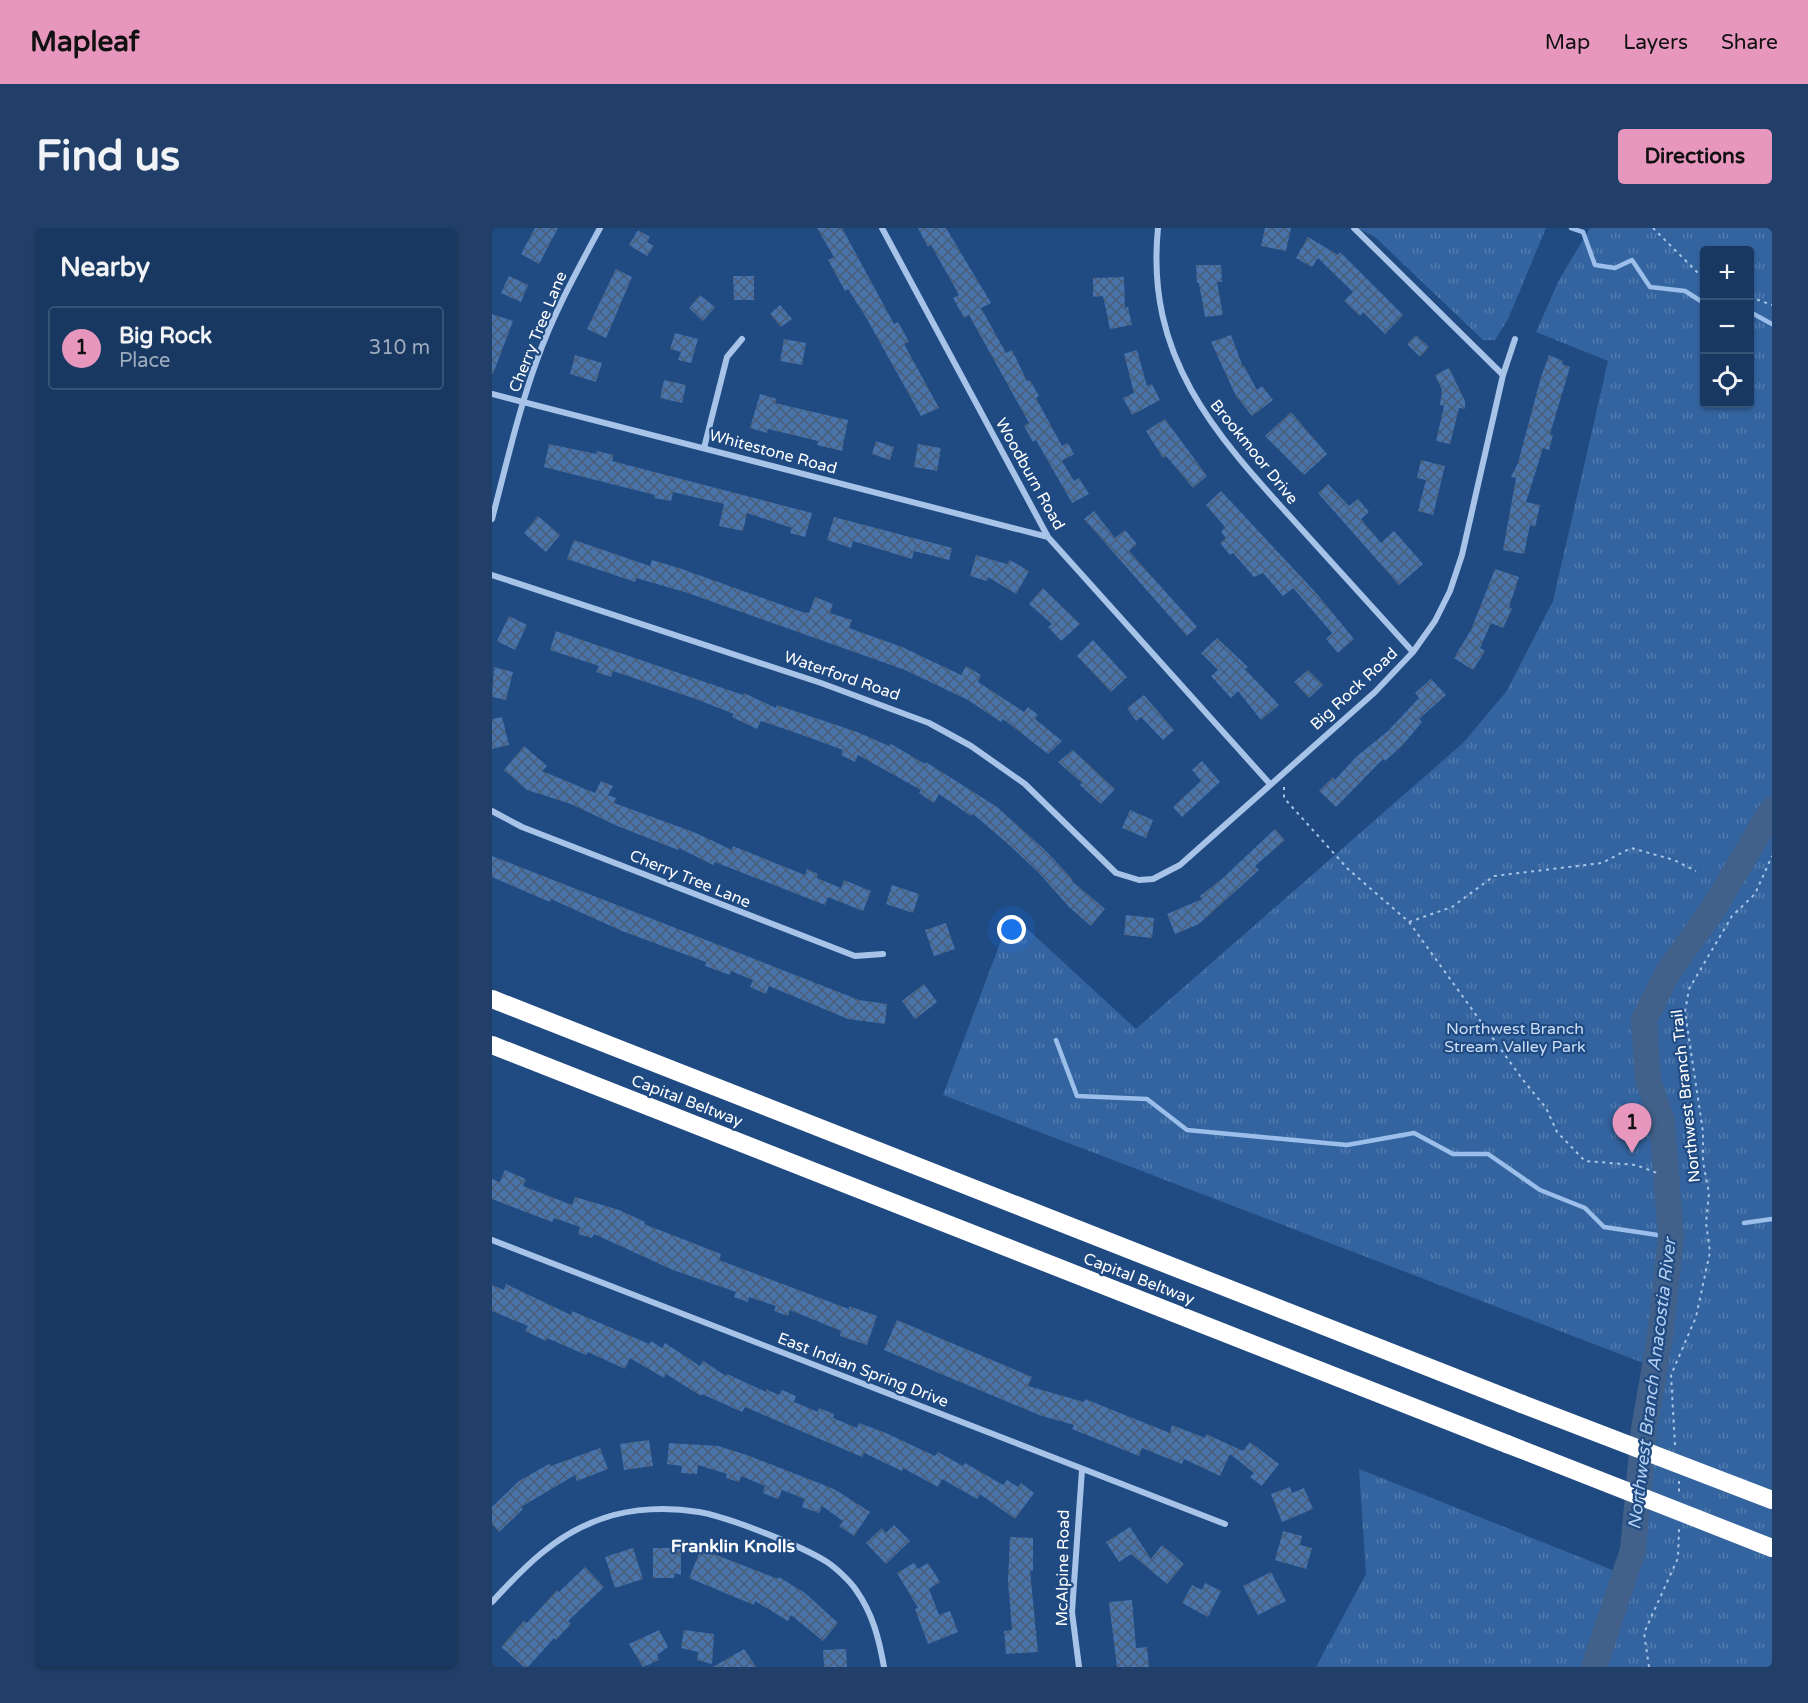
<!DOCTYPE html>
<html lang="en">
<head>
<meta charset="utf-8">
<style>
	:root { --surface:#183862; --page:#213f68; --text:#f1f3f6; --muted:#9facbe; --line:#365277; --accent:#e797bd }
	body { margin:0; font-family:"Varela Round",sans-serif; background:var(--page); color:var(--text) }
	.controls { position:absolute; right:18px; top:18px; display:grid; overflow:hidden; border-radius:6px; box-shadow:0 2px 4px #0004 }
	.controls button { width:54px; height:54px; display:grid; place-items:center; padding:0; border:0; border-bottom:2px solid var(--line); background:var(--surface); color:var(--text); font:30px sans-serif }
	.you { position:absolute; left:520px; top:702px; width:21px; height:21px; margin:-15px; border:4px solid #fff; border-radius:50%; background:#1a73e8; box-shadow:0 0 0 9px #1a73e833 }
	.badge { display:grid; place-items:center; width:39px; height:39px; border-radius:50%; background:var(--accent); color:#111; font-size:20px; font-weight:700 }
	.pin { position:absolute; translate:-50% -50px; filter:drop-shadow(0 2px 3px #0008) }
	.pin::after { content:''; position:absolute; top:32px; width:21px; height:18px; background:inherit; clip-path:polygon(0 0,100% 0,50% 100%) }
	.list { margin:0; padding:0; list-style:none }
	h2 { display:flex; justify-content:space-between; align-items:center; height:78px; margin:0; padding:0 24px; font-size:26px }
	h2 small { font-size:20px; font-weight:400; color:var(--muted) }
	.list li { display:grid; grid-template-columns:39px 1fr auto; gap:18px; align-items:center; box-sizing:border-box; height:84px; margin:0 12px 12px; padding:0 12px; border:2px solid var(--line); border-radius:6px }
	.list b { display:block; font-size:22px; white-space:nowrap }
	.list p { margin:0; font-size:20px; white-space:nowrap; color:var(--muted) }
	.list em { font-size:20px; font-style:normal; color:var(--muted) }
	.icon { flex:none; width:33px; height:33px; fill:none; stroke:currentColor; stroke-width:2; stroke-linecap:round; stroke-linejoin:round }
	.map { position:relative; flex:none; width:1280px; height:1439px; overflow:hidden; border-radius:6px }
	header { display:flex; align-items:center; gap:36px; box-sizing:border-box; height:84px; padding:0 30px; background:var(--accent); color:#111 }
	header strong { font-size:28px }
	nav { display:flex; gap:33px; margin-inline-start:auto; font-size:21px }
	.intro { display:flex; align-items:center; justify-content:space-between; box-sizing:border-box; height:144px; padding:0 36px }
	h1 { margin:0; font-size:42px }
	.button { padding:15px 27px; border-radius:6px; background:var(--accent); color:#111; font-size:21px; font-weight:700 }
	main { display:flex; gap:36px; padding:0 36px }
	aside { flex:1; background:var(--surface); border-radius:6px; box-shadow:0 2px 4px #0004 }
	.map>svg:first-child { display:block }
</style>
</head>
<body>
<header>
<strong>Mapleaf</strong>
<nav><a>Map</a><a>Layers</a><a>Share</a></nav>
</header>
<div class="intro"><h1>Find us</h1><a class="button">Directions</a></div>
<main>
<aside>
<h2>Nearby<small></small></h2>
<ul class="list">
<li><span class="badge">1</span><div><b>Big Rock</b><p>Place</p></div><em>310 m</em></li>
</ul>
</aside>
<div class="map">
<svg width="1280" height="1439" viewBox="0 0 1280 1439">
	<defs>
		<pattern id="park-tufts" width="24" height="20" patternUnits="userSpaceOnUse" patternTransform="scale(1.5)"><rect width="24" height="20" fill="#3464a0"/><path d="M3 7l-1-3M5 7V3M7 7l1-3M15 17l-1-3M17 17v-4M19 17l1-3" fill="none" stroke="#527bae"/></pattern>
		<pattern id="building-cross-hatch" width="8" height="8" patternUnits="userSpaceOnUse" patternTransform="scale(1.5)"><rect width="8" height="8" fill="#4974ab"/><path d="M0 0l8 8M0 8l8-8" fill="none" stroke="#4b5e77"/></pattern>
	</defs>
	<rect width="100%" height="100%" fill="#204a82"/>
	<path fill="url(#park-tufts)" fill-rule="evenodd" d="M865 0H1054L1016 91 1003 112H991L883 9Z
		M1098 0H1280V1439H824L874 1346 867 1241 1128 1345 1175 1144 451 867 519 686 644 801 971 515 1014 464 1061 373 1116 133 1044 104 1067 52ZM1212 22H1258V176H1212Z"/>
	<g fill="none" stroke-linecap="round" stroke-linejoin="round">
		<path stroke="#9bbfea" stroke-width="4.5" d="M1079 0 1091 4 1103 37 1123 40 1140 32 1158 59 1193 63 1212 75
			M1258 84 1280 96
			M564 812 585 868 655 871 695 902 855 917 922 905 961 926H996L1048 962 1093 980 1112 999 1179 1009
			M1252 995 1280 991"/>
		<path stroke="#42618a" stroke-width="26" d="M1102 1439 1141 1322 1152 1201 1168 1109 1179 1009 1170 893 1156 852 1152 792 1176 744 1221 681 1280 582"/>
	</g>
	<path fill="url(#building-cross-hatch)" d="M43 0H66L47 36 29 26Z
		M325 0H350L402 96 406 94 417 114 412 116 447 180 429 188 375 91 356 61 353 63 336 32 342 29Z
		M426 0H454L499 75 489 80 514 125 520 122 535 153 538 152 547 168 544 170 570 218 576 215 582 226 570 233 582 253 587 250 597 266 580 275 544 212 541 214 532 198 537 195 477 87 472 90 461 70 467 67 439 17 436 19Z
		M773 0H799L794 23 769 18Z
		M146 2 158 9 155 14 162 18 155 28 137 17Z
		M816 9 846 27 848 24 911 87 893 106 871 84 868 88 852 73 861 64 826 30 820 39 804 30Z
		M704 37H729L730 54H725L731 87 713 89 707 55H705Z
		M124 41 140 49 114 110 95 101Z
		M17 48 36 57 29 74 9 65Z
		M241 48H262V72H242Z
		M632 49 633 80 636 79 640 97 618 101 611 68 601 69V50Z
		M208 67 223 79 211 93 197 80Z
		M288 77 300 91 289 99 278 86Z
		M0 86 21 93 1 146H0Z
		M183 105 206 111 199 135 186 132 189 124 178 121Z
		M739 107 751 139 752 138 765 162 770 158 781 172 760 188 744 168 719 114Z
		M924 107 937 119 928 129 915 116Z
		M292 111 314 115 310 137 288 133Z
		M645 122 655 158 660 156 668 172 640 187 631 170 642 165 632 126Z
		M83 127 110 135 104 154 78 146Z
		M1057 127 1071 133 1070 136 1078 139 1058 206 1061 207 1057 222 1051 220 1034 274 1048 277 1043 299 1038 297 1032 326 1011 322 1024 250 1019 249 1026 235 1049 149Z
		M957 140 973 173V181L967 180 958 216 944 213 952 178 948 177 950 162 943 147Z
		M172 152 194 157 190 175 168 170Z
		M268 166 285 171 283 175 356 192 350 223 325 217 326 213 276 201 275 205 258 200Z
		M799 184 835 226 812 247 773 208Z
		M673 191 715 248 701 260 674 228 671 230 654 203Z
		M384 213 402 219 398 232 380 226Z
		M57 216 104 226 105 223 122 227 120 233 320 285 313 309 298 305 300 300 255 285 251 303 227 298 232 276 181 264 179 273 162 270 163 267 52 239Z
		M426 216 449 220 445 243 422 239Z
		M929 232 953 238 941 287 926 283 934 252 925 250Z
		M836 256 857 278 866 271 877 284 869 291 889 315 902 303 931 336 907 357 826 265Z
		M729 263 825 366 862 411 846 425 834 411 840 405 801 360 791 368 771 345 762 349 741 325 738 327 728 315 734 310 729 304 733 299 714 277Z
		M602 283 623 310 633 302 645 316 637 323 705 399 695 408 592 291Z
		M46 288 68 307 54 324 32 305Z
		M342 289 460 320 457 332 422 323 420 331 361 313 359 320 335 312Z
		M82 312 158 338 160 332 187 340 310 384 317 385 323 369 341 376 338 385 360 392 357 400 410 419 469 447 474 438 489 447 486 454 532 484 536 479 546 487 543 491 570 513 556 526 511 491 509 494 476 472 413 442 193 364 144 350 143 354 75 331Z
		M484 327 515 336 518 332 537 343 524 366 496 349 495 353 478 348Z
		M1003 341 1027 349 1017 379 1020 381 1011 400 999 395 988 420 993 423 981 442 962 430 979 402Z
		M551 360 588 396 569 413 556 399 560 396 537 376Z
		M17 388 35 397 23 422 5 413Z
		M64 403 251 467 252 465 284 480 285 477 365 504 397 518 399 516 433 536 434 534 505 579 554 623 581 652 580 653 613 681 599 698 577 679 547 645 515 615 481 586 479 588 447 566 442 575 427 565 429 562 366 527 363 534 349 527 351 522 316 509 269 493 265 501 240 489 242 486 201 470 121 443 119 449 104 444 107 438 58 422Z
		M725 410 756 439 753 441 787 477 769 492 746 463 739 470 719 448 726 442 709 425Z
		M601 412 635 449 619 464 585 428Z
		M2 439 21 444 14 472 0 469Z
		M816 442 831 457 817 470 802 454Z
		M939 451 954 467 927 491 930 494 910 518 893 533 891 531 844 579 827 563 841 549 843 552 864 529 896 503 927 470 923 465Z
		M652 467 682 502 671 512 649 489 644 493 635 480Z
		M10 489 17 517 0 521V491Z
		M32 518 55 538 50 543 103 565 109 553 121 558 116 567 124 570 122 575 204 605 240 622 241 618 313 647 315 641 326 646 325 650 349 660 352 652 379 663 371 683 336 669 333 677 223 634 221 637 187 620 186 622 123 597 79 576 35 562 12 542Z
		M581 522 623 561 609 576 588 557 590 555 566 534Z
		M710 533 728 554 690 589 681 579 709 553 700 542Z
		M638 582 661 592 654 610 630 600Z
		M783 601 793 612 763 638 767 642 707 696 683 706 675 686 710 671 708 668 731 650Z
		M0 628 367 772 395 776 393 796 356 791 277 758 274 766 258 759 261 752 239 743 238 747 213 738 214 734 130 703 59 671 58 674 0 649Z
		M400 657 427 666 421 685 394 676Z
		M634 687 662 690 660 710 632 707Z
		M454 695 463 721 442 728 433 702Z
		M432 756 445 774 423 791 410 773Z
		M13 942 34 951 31 958 80 977 83 969 127 982 153 994 152 996 229 1026 227 1032 357 1081V1078L385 1088 375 1117 348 1108 349 1103 298 1082 296 1088 282 1083 284 1078 257 1069 256 1074 242 1069 244 1064 181 1042 102 1006 100 1010 86 1006 88 999 62 990 60 994 0 971V951L8 954Z
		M14 1056 79 1087 80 1083 157 1116 159 1113 170 1120 173 1115 208 1138 211 1133 234 1148 235 1146 274 1164V1161L287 1167 290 1162 304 1168 302 1174 326 1184 327 1180 342 1186 341 1190 365 1200 367 1195 394 1205 443 1228 446 1224 471 1238 473 1235 511 1257 515 1252 526 1259 529 1255 542 1265 523 1291 488 1266 485 1271 450 1251 446 1259 411 1240 410 1243 372 1225 370 1229 253 1179 250 1184 210 1166 209 1168 174 1146 172 1150 138 1130 133 1141 96 1124 94 1127 55 1110 54 1113 33 1103 36 1098 0 1083V1057L12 1062Z
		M405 1092 540 1149 536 1158 592 1174 593 1171 678 1205 680 1197 713 1210 714 1206 751 1223 758 1214 787 1236 770 1258 758 1249 762 1245 738 1226 728 1248 692 1231 690 1236 650 1220 647 1228 580 1201 582 1197 547 1187 392 1122Z
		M157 1212 161 1238 132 1242 128 1216Z
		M177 1215 226 1218 255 1227 342 1261 378 1284 362 1308 347 1298 351 1293 330 1278 327 1285 310 1279 313 1271 290 1262 286 1271 271 1265 273 1258 249 1248 247 1254 234 1250 235 1246 206 1237 205 1246 189 1245 190 1238 175 1236Z
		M108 1220 116 1241 85 1253 83 1247 29 1279 31 1281 7 1304 0 1296V1279L27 1253 57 1236 59 1238Z
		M798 1259 800 1265 812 1260 821 1281 790 1294 779 1266Z
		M402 1297 418 1313 394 1336 374 1315 390 1300 394 1305Z
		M638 1299 659 1331 670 1317 692 1336 675 1356 639 1326 627 1334 614 1314Z
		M791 1303 810 1308 808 1317 820 1320 814 1341 783 1332Z
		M518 1309 541 1310V1343H538L546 1424 514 1426 512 1403 520 1402 516 1353Z
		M141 1320 151 1351 123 1360 113 1329Z
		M161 1320H189V1347L183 1345 182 1350H161Z
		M209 1321 286 1351 287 1349 313 1365 346 1395 331 1413 299 1387 296 1393 263 1373 262 1377 197 1350Z
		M422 1335 426 1341 436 1335 448 1354 437 1361 447 1387 458 1383 466 1404 436 1416 423 1381 426 1380 405 1345Z
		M93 1339 112 1359 76 1393 79 1396 64 1412 62 1410 36 1439H32L9 1419 32 1393 35 1395 65 1362 67 1364Z
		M779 1344 794 1373 766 1387 751 1358Z
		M713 1355 729 1363 716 1389 690 1375 700 1357 710 1362Z
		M640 1372 644 1420 655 1419 657 1439H625L617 1374Z
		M167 1402 176 1419 165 1427 167 1432 151 1439 137 1416Z
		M192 1402 222 1406 220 1436 205 1432 206 1424 189 1420Z
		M252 1421 264 1439H221Z
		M354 1421 355 1439H332L331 1422Z"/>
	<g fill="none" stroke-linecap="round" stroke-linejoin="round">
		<path stroke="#a7c4e8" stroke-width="2" stroke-dasharray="3 4.5" stroke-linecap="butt" d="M1161 0 1206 45 1212 48
			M1258 69 1280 77
			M792 559V570L856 641 917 694 960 679 1002 648 1110 635 1139 620 1182 632 1204 643
			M917 694 1031 852 1054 880 1065 904 1093 933 1144 937 1165 945
			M1183 1217 1179 1147 1204 1089 1218 1024 1214 995 1217 965 1211 934V904L1193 784 1197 761 1240 688 1263 666 1280 628
			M1187 1253V1265
			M1157 1439 1152 1405 1186 1330 1187 1301"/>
		<path stroke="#a7c4e8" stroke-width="6" d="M390 0 556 309 778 556
			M666 0C653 130 723 206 804 295 843 338 882 381 921 424
			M862 0 1011 147
			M0 166 556 309
			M212 220 235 129 250 111
			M0 291C14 238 26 184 45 132 61 86 85 43 108 0
			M0 347 329 455 437 495 479 518 533 556 624 645 647 652 661 651 688 637 883 464 921 424 943 393 958 363 970 327 1011 147 1023 111
			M0 583 30 599 363 728 391 726
			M0 1012 733 1296
			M0 1374C32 1339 65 1305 112 1290 141 1280 176 1279 207 1284 236 1289 310 1318 335 1334 344 1340 358 1353 364 1362 381 1386 387 1411 392 1439
			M587 1439 580 1384 590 1242"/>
		<path stroke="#fff" stroke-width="18" d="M0 771 1030 1176
			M0 817 1015 1216"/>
		<path stroke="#fff" stroke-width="18" d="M1030 1176 1280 1272
			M1015 1216 1280 1320"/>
	</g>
	<g text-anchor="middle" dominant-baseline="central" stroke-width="4.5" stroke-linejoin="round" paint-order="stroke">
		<g font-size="16" fill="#fff" stroke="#204a82">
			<text transform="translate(46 104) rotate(-68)">Cherry Tree Lane</text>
			<text transform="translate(281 224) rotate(15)">Whitestone Road</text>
			<text transform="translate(762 224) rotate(51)">Brookmoor Drive</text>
			<text transform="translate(538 246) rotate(61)">Woodburn Road</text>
			<text transform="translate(350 448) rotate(19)">Waterford Road</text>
			<text transform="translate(862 461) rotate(-43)">Big Rock Road</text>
			<text transform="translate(198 651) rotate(22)">Cherry Tree Lane</text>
			<text transform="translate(1194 868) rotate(-96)">Northwest Branch Trail</text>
			<text transform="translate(195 873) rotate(21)">Capital Beltway</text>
			<text transform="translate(647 1051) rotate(21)">Capital Beltway</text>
			<text transform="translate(371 1142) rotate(21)">East Indian Spring Drive</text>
			<text transform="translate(571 1340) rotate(-89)">McAlpine Road</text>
		</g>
		<g font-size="16" fill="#cbdef6" stroke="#204a82">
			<text x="1023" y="801">Northwest Branch<tspan x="1023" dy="18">Stream Valley Park</tspan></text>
		</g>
		<g font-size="18" font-style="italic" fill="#b3cef0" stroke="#204a82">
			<text transform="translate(1160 1156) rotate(-83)">Northwest Branch Anacostia River</text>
		</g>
		<g font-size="18" font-weight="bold" fill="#fff" stroke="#204a82">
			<text x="241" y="1318">Franklin Knolls</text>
		</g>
	</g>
</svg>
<div class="controls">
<button>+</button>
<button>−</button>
<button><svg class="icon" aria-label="locate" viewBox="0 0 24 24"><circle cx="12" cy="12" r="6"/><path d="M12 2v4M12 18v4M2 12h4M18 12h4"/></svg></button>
</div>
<div class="you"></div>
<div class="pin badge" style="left:1140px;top:925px">1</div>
</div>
</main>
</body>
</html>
